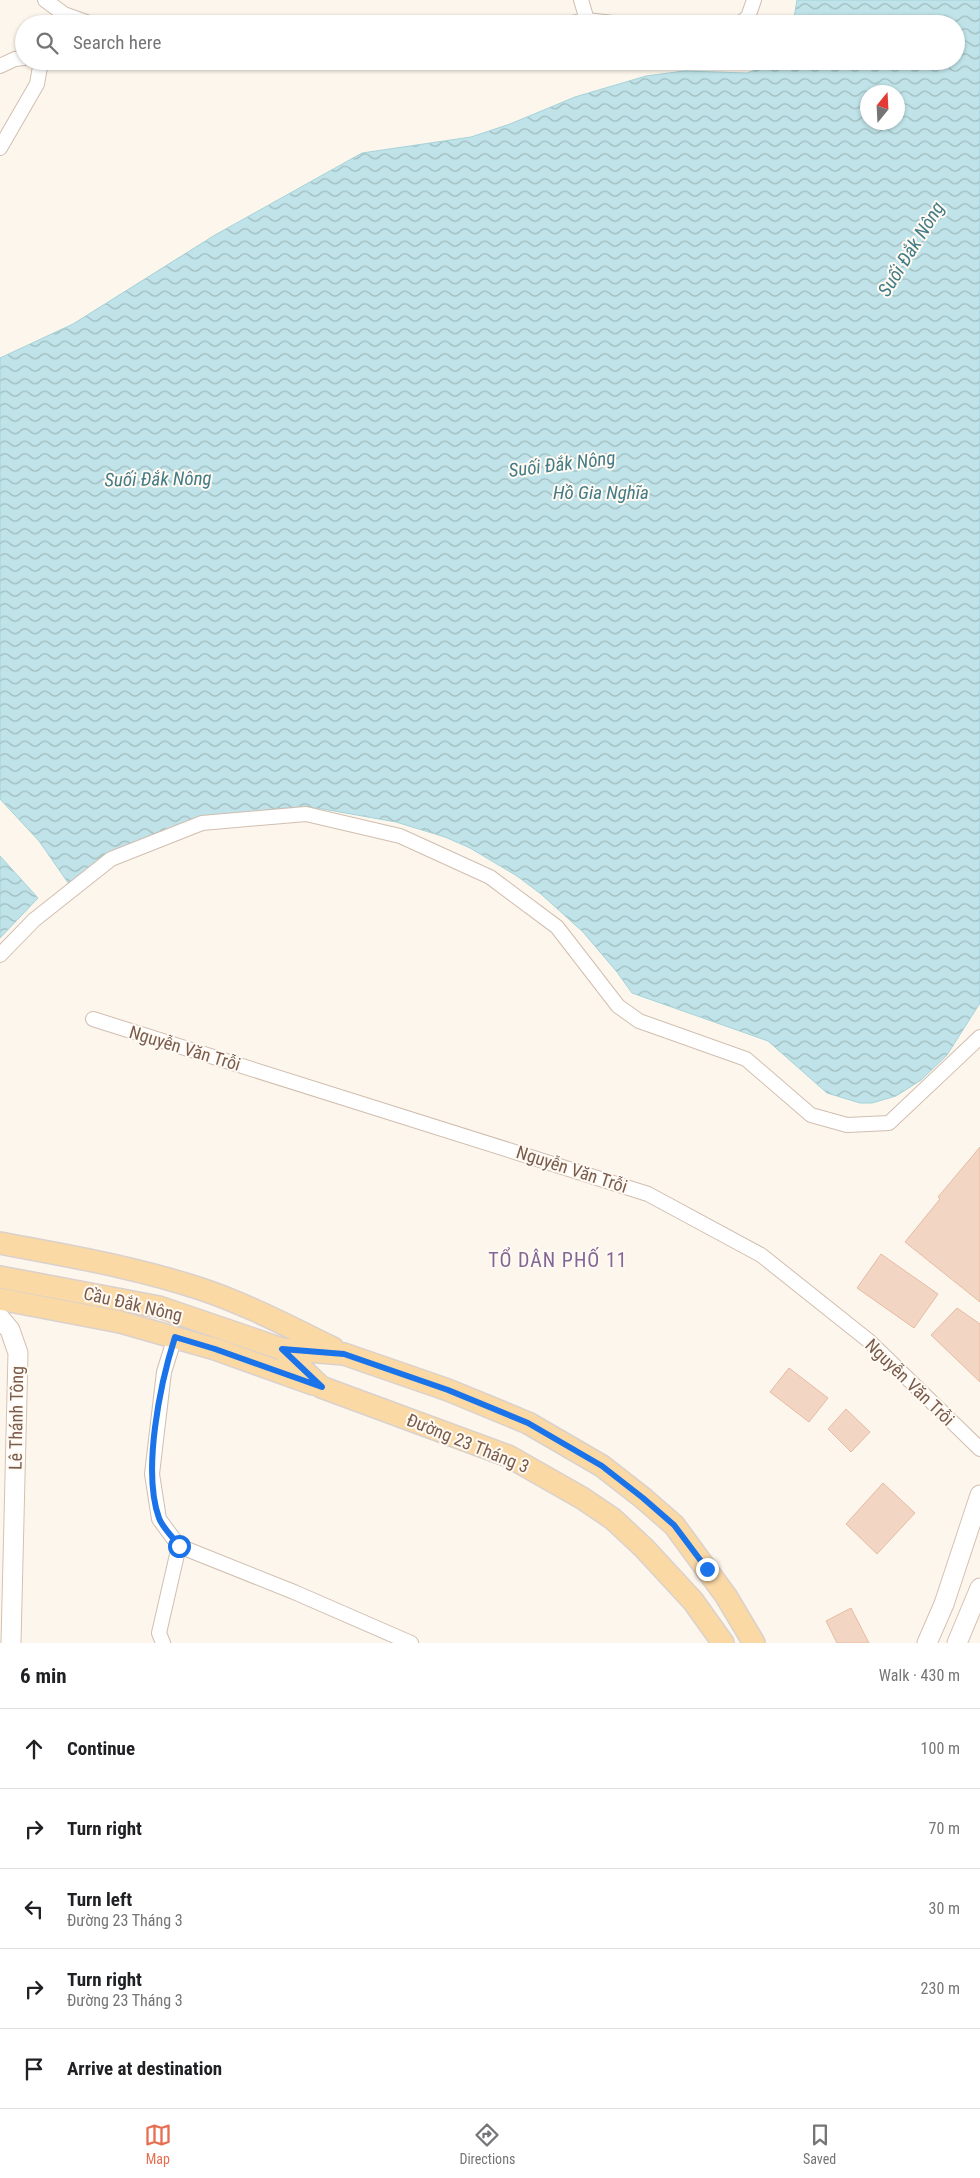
<!DOCTYPE html>
<html lang="en">
<head>
<meta charset="utf-8">
<style>
	:root { --surface:#fff; --page:#f2f2f2; --text:#202124; --muted:#757577; --line:#e0e0e0; --accent:#e76f51 }
	body { margin:0; font-family:"Roboto Condensed",sans-serif; background:var(--page); color:var(--text) }
	.compass { position:absolute; left:860px; top:85px; width:45px; height:45px; border-radius:50%; background:var(--surface); box-shadow:0 1px 4px #0004; rotate:18deg }
	.stop { position:absolute; width:15px; height:15px; margin:-11px; border:4px solid #1a73e8; border-radius:50%; background:#fff }
	.stop.end { background:#1a73e8; border-color:#fff; box-shadow:0 1px 5px #0008 }
	.list { margin:0; padding:0; list-style:none }
	h2 { display:flex; justify-content:space-between; align-items:center; height:65px; margin:0; padding:0 20px; font-size:21px }
	h2 small { font-size:16px; font-weight:400; color:var(--muted) }
	.list li { display:grid; grid-template-columns:32px 1fr auto; gap:15px; align-items:center; box-sizing:border-box; height:80px; padding:0 20px; border-top:1px solid var(--line) }
	.list b { display:block; font-size:19px; white-space:nowrap }
	.list p { margin:0; font-size:16px; white-space:nowrap; color:var(--muted) }
	.list em { font-size:16px; font-style:normal; color:var(--muted) }
	.icon { flex:none; width:28px; height:28px; fill:none; stroke:currentColor; stroke-width:2; stroke-linecap:round; stroke-linejoin:round }
	.map { position:relative; flex:none; width:980px; height:1643px; overflow:hidden }
	.search { position:absolute; background:var(--surface); box-shadow:0 1px 4px #0004; left:15px; right:15px; top:15px; height:55px; display:flex; align-items:center; gap:12px; box-sizing:border-box; padding:0 18px; border-radius:28px; color:var(--muted); font-size:19px }
	.sheet { height:465px; background:var(--surface) }
	nav { display:flex; justify-content:space-around; align-items:center; box-sizing:border-box; height:70px; border-top:1px solid var(--line); background:var(--surface); font-size:14px; color:var(--muted) }
	nav a { display:grid; justify-items:center; gap:2px }
	nav .on { color:var(--accent) }
	.map>svg:first-child { display:block }
</style>
</head>
<body>
<div class="map">
<svg width="980" height="1643" viewBox="0 0 980 1643">
	<defs>
		<pattern id="water-waves" width="16" height="10" patternUnits="userSpaceOnUse" patternTransform="scale(1.25)"><rect width="16" height="10" fill="#bfe3e8"/><path d="M0 5q4-4 8 0t8 0" fill="none" stroke="#a0bbbe"/></pattern>
	</defs>
	<rect width="100%" height="100%" fill="#fdf6ec"/>
	<path fill="url(#water-waves)" stroke="#a5d3da" fill-rule="evenodd" d="M797 0H980V1003L947 1055 921 1080 896 1096 872 1103H860L827 1093 768 1041 632 993 617 972 583 932 541 894 517 876 470 848 445 837 396 822 323 809 284 808 243 813 190 826 71 887 39 841 0 799V358L73 324 215 235 362 153 471 137 510 124 575 97 646 76 684 71 747 73 766 66 772 61H956V24H793ZM868 92H898V122H868Z
		M0 856 38 898 0 938Z"/>
	<path fill="#f3d5c3" stroke="#e6bba3" d="M980 1147V1302L905 1242 940 1199 938 1197Z
		M881 1254 938 1294 914 1328 857 1288Z
		M957 1308 980 1324V1382L931 1335Z
		M789 1368 828 1398 809 1422 770 1392Z
		M846 1409 870 1432 851 1452 828 1429Z
		M883 1483 915 1513 877 1554 846 1524Z
		M851 1608 869 1643H837L826 1621Z"/>
	<g fill="none" stroke-linecap="round" stroke-linejoin="round">
		<g stroke="#d1beb0" stroke-width="16">
			<path id="street" d="M45 0 64 14 92 24
				M581 0 587 20
				M566 24 587 20 621 24
				M739 24 748 17 754 0
				M0 66 15 59 24 58
				M0 148 37 84 41 61
				M0 955 34 920 111 859 202 823 306 814 400 836 490 877 557 927 618 1006 639 1021 746 1059 811 1115 847 1125 889 1123 980 1037
				M93 1019 648 1194 761 1255 869 1341 980 1449
				M175 1337 164 1372 152 1474 159 1519 179 1546 294 1592 411 1643
				M163 1643 159 1633 179 1546"/>
		</g>
		<g stroke="#d6c0b0" stroke-width="21">
			<path id="secondary" d="M0 1318 10 1330 18 1353 11 1643
				M927 1643 944 1604 980 1495
				M957 1643 980 1588"/>
		</g>
		<g stroke="#dad1cd" stroke-width="24">
			<path id="primary" d="M0 1243C68 1256 135 1267 201 1289 246 1304 290 1327 333 1348
				M0 1277 159 1307 282 1349 344 1354 448 1390 528 1423 602 1466 643 1498 674 1525 726 1596 754 1643
				M0 1299 120 1322 215 1349 313 1384
				M282 1349 321 1387 508 1456 582 1498 613 1519 644 1548 693 1601 723 1643"/>
		</g>
		<use href="#street" stroke="#fff" stroke-width="14"/>
		<use href="#secondary" stroke="#fff" stroke-width="19"/>
		<use href="#primary" stroke="#fbd9a5" stroke-width="21"/>
	</g>
	<g fill="none" stroke-linecap="round" stroke-linejoin="round">
		<path stroke="#1a73e8" stroke-width="6" d="M179 1546C173 1537 162 1527 159 1518 142 1471 160 1384 175 1337L215 1349 322 1387 282 1349 344 1354 448 1390 528 1423 602 1466 643 1498 674 1525 707 1569"/>
	</g>
	<g text-anchor="middle" dominant-baseline="central" stroke-width="4" stroke-linejoin="round" paint-order="stroke">
		<g font-size="18" fill="#7a5c4d" stroke="#fffaf3">
			<text transform="translate(185 1048) rotate(17)">Nguyễn Văn Trỗi</text>
			<text transform="translate(572 1169) rotate(18)">Nguyễn Văn Trỗi</text>
			<text transform="translate(133 1304) rotate(13)">Cầu Đắk Nông</text>
			<text transform="translate(910 1382) rotate(44)">Nguyễn Văn Trỗi</text>
			<text transform="translate(16 1418) rotate(-89)">Lê Thánh Tông</text>
			<text transform="translate(468 1443) rotate(22)">Đường 23 Tháng 3</text>
		</g>
		<g font-size="19" font-style="italic" fill="#437c86" stroke="#fffaf3">
			<text transform="translate(911 249) rotate(-58)">Suối Đắk Nông</text>
			<text transform="translate(562 464) rotate(-7)">Suối Đắk Nông</text>
			<text transform="translate(158 479) rotate(-1)">Suối Đắk Nông</text>
			<text x="601" y="492">Hồ Gia Nghĩa</text>
		</g>
		<g font-size="20" letter-spacing="1" fill="#846695" stroke="#fffaf3">
			<text x="558" y="1260">TỔ DÂN PHỐ 11</text>
		</g>
	</g>
</svg>
<svg class="compass" viewBox="-18 -18 36 36"><path d="M0-13l5 13h-10z" fill="#e53935"/><path d="M0 13l5-13h-10z" fill="#757577"/></svg>
<div class="stop" style="left:179px;top:1546px"></div>
<div class="stop end" style="left:707px;top:1569px"></div>
<div class="search"><svg class="icon" aria-label="search" viewBox="0 0 24 24"><circle cx="10" cy="10" r="6"/><path d="M15 15l6 6"/></svg>Search here</div>
</div>
<section class="sheet">
<h2>6 min<small>Walk · 430 m</small></h2>
<ul class="list">
<li><svg class="icon" aria-label="ahead" viewBox="0 0 24 24"><path d="M12 20V5M6 11l6-6 6 6"/></svg><div><b>Continue</b></div><em>100 m</em></li>
<li><svg class="icon" aria-label="right" viewBox="0 0 24 24"><path d="M7 20v-9h11M14 6l5 5-5 5"/></svg><div><b>Turn right</b></div><em>70 m</em></li>
<li><svg class="icon" aria-label="left" viewBox="0 0 24 24"><path d="M17 20v-9H6M10 6l-5 5 5 5"/></svg><div><b>Turn left</b><p>Đường 23 Tháng 3</p></div><em>30 m</em></li>
<li><svg class="icon" aria-label="right" viewBox="0 0 24 24"><path d="M7 20v-9h11M14 6l5 5-5 5"/></svg><div><b>Turn right</b><p>Đường 23 Tháng 3</p></div><em>230 m</em></li>
<li><svg class="icon" aria-label="arrive" viewBox="0 0 24 24"><path d="M6 21V4h12l-3 4 3 4H6"/></svg><div><b>Arrive at destination</b></div></li>
</ul>
</section>
<nav>
<a class="on"><svg class="icon" aria-label="map" viewBox="0 0 24 24"><path d="M3 6l6-2 6 2 6-2v14l-6 2-6-2-6 2zM9 4v14M15 6v14"/></svg>Map</a>
<a><svg class="icon" aria-label="directions" viewBox="0 0 24 24"><path d="M12 3l9 9-9 9-9-9zM9 14v-3h6M13 9l2 2-2 2"/></svg>Directions</a>
<a><svg class="icon" aria-label="saved" viewBox="0 0 24 24"><path d="M7 4h10v16l-5-4-5 4z"/></svg>Saved</a>
</nav>
</body>
</html>
